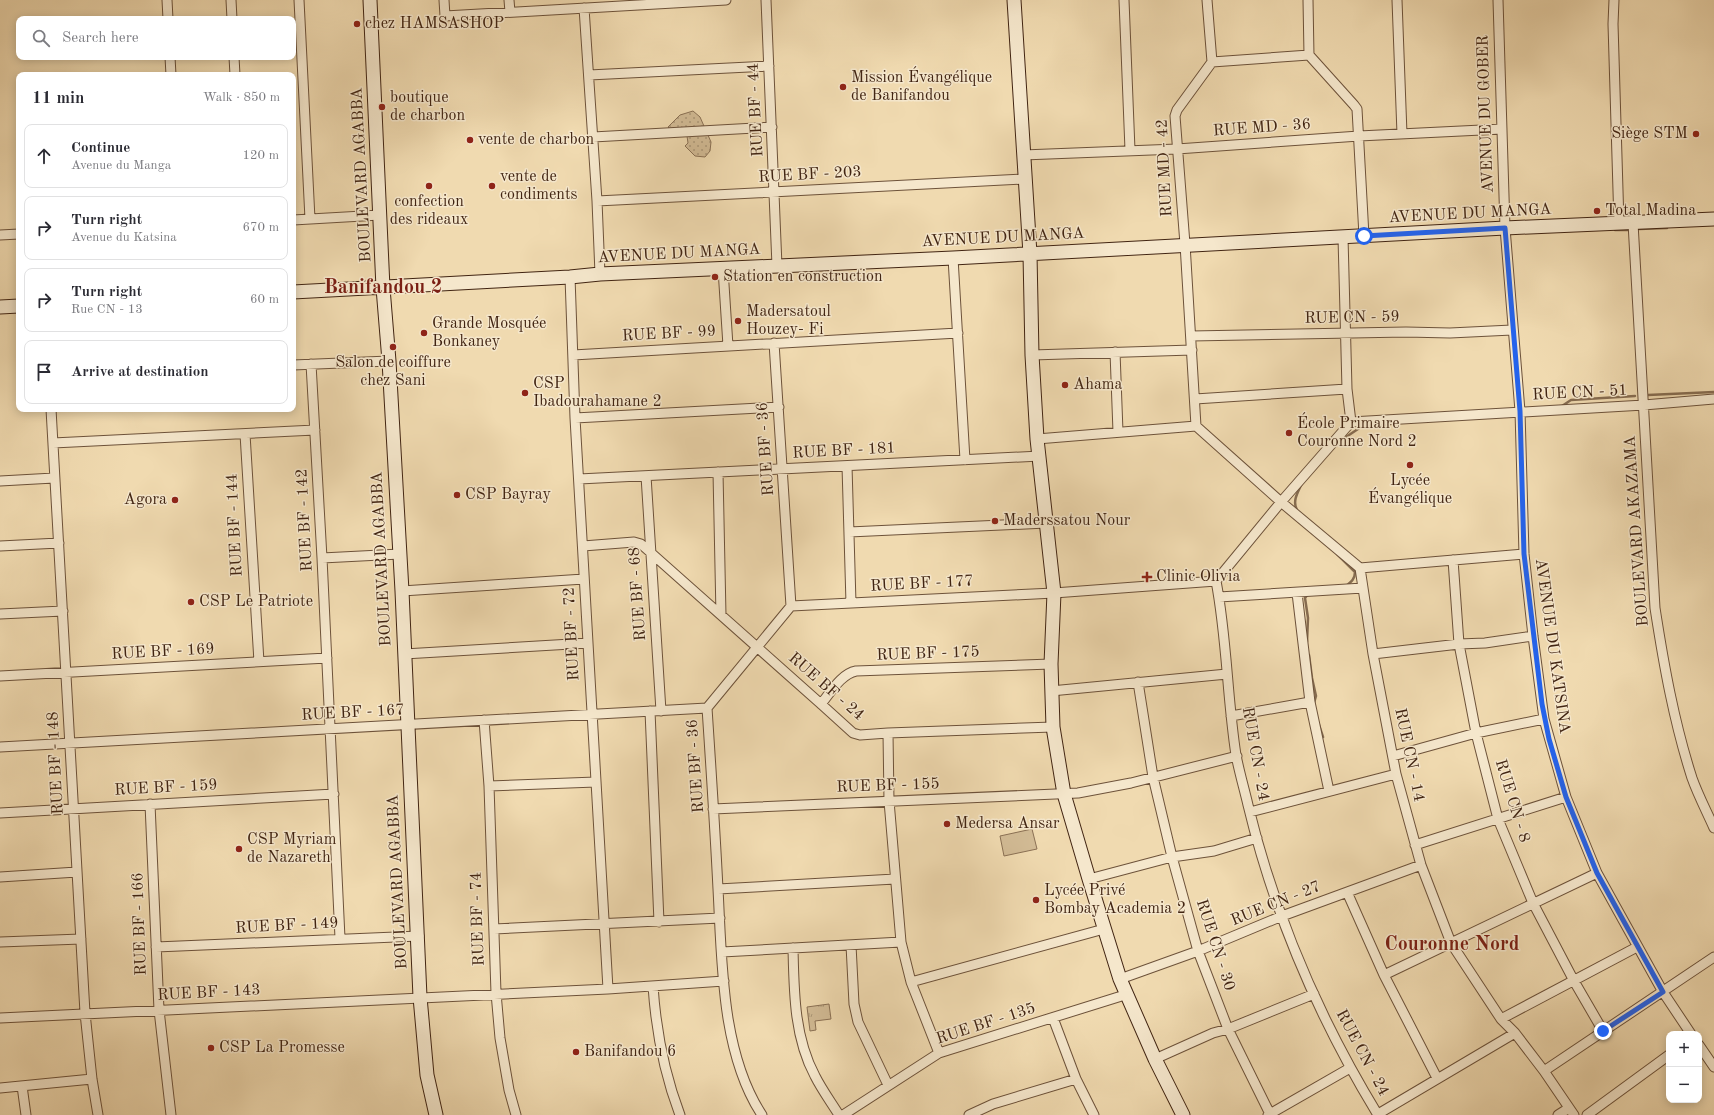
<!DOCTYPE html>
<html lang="en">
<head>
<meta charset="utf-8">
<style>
	:root { --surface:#fff; --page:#f7f7f7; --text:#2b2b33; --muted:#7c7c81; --line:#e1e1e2 }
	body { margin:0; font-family:"Old Standard TT",serif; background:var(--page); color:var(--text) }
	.controls { position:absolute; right:12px; bottom:12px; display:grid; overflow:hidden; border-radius:8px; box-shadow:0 2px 10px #0003 }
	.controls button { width:36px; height:36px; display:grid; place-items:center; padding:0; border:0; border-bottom:1px solid var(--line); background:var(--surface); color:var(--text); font:20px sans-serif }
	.stop { position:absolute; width:12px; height:12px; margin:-9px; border:3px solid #2563eb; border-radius:50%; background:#fff }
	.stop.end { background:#2563eb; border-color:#fff; box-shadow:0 1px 4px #0008 }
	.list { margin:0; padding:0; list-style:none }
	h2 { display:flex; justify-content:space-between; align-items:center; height:52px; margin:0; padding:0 16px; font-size:17px }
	h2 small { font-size:13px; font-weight:400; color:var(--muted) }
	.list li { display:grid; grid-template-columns:26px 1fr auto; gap:12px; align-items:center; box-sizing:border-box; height:64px; margin:0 8px 8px; padding:0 8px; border:1px solid var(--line); border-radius:8px }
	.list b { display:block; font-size:15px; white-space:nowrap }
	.list p { margin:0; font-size:13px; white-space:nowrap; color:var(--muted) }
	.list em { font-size:13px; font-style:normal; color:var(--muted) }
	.icon { flex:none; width:22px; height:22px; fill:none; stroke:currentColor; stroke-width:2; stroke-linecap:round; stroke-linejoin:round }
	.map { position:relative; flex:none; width:1714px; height:1115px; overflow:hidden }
	.search { position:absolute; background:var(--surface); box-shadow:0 2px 10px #0003; left:16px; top:16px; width:280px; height:44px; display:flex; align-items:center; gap:10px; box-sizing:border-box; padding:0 14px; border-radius:8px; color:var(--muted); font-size:15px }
	.panel { position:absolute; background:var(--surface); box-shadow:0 2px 10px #0003; left:16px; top:72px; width:280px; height:340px; border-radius:8px }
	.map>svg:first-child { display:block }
</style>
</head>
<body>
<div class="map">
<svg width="1714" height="1115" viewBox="0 0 1714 1115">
	<defs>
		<pattern id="grass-tufts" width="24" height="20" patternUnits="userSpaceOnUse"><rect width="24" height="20" fill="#d2bb95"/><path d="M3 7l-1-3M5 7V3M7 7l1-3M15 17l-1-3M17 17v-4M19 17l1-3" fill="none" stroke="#ac9878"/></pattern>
		<pattern id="park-dots" width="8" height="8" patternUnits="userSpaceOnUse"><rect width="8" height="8" fill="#d2bb95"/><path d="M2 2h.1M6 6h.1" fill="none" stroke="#ac9878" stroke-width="1.8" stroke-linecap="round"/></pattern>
	</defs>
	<rect width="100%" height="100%" fill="#f0dab0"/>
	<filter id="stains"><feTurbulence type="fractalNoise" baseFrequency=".005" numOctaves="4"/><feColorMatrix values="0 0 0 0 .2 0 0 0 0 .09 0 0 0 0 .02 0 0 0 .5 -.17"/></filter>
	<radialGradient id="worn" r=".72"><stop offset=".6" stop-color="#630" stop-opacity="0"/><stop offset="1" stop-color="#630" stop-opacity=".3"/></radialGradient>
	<path fill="url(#grass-tufts)" stroke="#8a7054" d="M829 1004 831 1019 815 1021 816 1030 810 1031 807 1007Z"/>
	<path fill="url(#park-dots)" stroke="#8a7054" d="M693 111 700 117 711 142 710 151 705 157 695 156 685 146 688 143 687 136 690 129 681 127 675 133 668 127 680 115Z"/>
	<path fill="#d2bb95" stroke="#8a7054" d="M1032 829 1037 849 1004 856 1000 836Z"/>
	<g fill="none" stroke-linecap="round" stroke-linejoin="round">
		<path stroke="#866c50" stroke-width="2.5" d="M1639 229 1667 228
			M1615 230H1629
			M1648 395 1714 392
			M1562 406 1571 400 1635 396
			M1340 441 1364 425
			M1297 510C1292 501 1298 492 1302 483
			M1337 554 1355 572C1355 579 1351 582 1346 586
			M1307 642 1308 618 1305 598 1308 594
			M1309 655 1312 678 1316 696 1314 703
			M1318 722 1323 737"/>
		<g stroke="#6d523a" stroke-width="11">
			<path id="street" d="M167 0 168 19
				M231 0 232 19
				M299 0 310 219
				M444 0 445 16 726 0
				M509 0 510 12
				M766 0 777 266
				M1124 0 1130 150
				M1207 0 1212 62
				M1308 0 1309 55
				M1397 0 1402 134
				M1498 0 1505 228 1520 411 1524 554 1533 636 1544 719 1566 797 1597 873 1663 992 1691 1034
				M1614 0 1613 24 1619 224
				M584 8 597 201 600 274
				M170 57 171 75
				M234 57 235 75
				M589 75 769 66
				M593 137 772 127
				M1023 155 1177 149 1359 136 1502 129
				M597 201 1025 179
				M293 220 380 215
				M1633 223 1655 608C1664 666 1674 722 1692 778 1698 795 1707 812 1714 828
				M0 235 19 234
				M1343 237 1347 389 1351 422
				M953 258 965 460
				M723 269 728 346
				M570 277 575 418 608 989
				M1191 336 1406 332 1450 333 1512 330
				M1115 352 1118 432
				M573 355 958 333
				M1032 355 1192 350
				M311 364 322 558 340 938
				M293 365 389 361
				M1195 399 1347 389
				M51 409 85 1013 92 1079 98 1115
				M575 418 779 407
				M1351 422 1281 502 1216 581C1227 638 1227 697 1236 755 1239 771 1244 788 1248 805 1274 913 1320 1020 1378 1115
				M1351 422 1644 405 1714 399
				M1196 426 1185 244 1175 116 1177 110 1212 62 1309 55 1354 105 1357 109 1364 236
				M1196 426 1281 502 1360 568
				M245 434 259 662
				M1037 439 1196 426
				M53 443 315 430
				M847 466 851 603
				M718 472 721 615
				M646 476 661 711
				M579 479 1040 456
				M0 481 54 478
				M849 532 1046 523
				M0 546 59 543
				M583 546 634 542 641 544 821 704 853 733 860 735 888 733 889 801 901 942 911 982 939 1053
				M322 558 400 554
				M1453 560 1459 644 1476 733 1498 819 1533 903 1574 981 1603 1031
				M1360 568 1373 654 1396 774 1421 865 1451 943 1501 1019 1515 1033 1544 1071 1574 1115
				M1360 568 1524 554
				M402 591 584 579
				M1297 593 1310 702 1329 791
				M1219 597 1363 588
				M791 606 1054 593 1216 581
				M0 614 63 611
				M404 654 588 643
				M1373 654 1459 644 1485 643 1533 636
				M0 676 327 658
				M1138 682 1153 777 1172 857 1198 951 1228 1029 1270 1114
				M1051 691 1227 674
				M821 704C831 692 841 674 856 671L1051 664
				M650 711 659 922
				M1231 716 1310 702
				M484 720 489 786 496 993 500 1038 509 1090 516 1115
				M888 733 1053 727
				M0 747 707 708
				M1393 756 1476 733 1544 719
				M489 786 596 782
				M150 804 159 1010 171 1115
				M713 809 1078 793 1131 783 1237 756
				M1250 812 1396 774
				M0 813 334 794
				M1415 845 1566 797
				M0 877 77 872
				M1089 879 1172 857 1214 851 1257 838
				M718 889 895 879
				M1347 892 1384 975 1437 1078
				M494 929 720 918
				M0 942 81 939
				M851 945 854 1004 858 1022 888 1085
				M156 947 419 936
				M793 948C794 991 794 1037 815 1076 822 1090 831 1102 839 1115
				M722 952 901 942
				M1384 975 1597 873
				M1120 979 1198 951 1282 916 1421 865
				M911 982 1104 929
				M653 986C656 1031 664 1073 680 1115
				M0 1018 608 989 724 981
				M1053 1018 1076 1079 1094 1115
				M1501 1019 1637 947
				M1699 1045 1714 1067
				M1155 1059 1213 1033 1228 1029 1314 994
				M1544 1071 1714 957
				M22 1086 26 1115
				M0 1088 92 1079
				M1378 1114 1515 1033
				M762 1115C721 1053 722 961 718 889 715 829 711 768 707 708L791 606 774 343
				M843 1115 939 1053 1128 994
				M969 1115 993 1104 1076 1079
				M1268 1115 1350 1068
				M1558 1115 1569 1108
				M1587 1115 1669 1055"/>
		</g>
		<g stroke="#412412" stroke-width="15">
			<path id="secondary" d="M370 0 383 288 389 361 402 591 420 997 427 1075 436 1115
				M1014 0 1030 254 1032 355 1037 439 1054 593 1051 664 1053 727 1064 794 1089 879 1120 979 1155 1059 1183 1115
				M293 292 570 277 600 274 953 258 1505 228 1714 219
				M0 307 19 306"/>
		</g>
		<use href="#street" stroke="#f5e7cc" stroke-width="9"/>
		<use href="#secondary" stroke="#f5e7cc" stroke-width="13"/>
	</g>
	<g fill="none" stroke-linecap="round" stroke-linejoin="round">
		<path stroke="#2563eb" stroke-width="5" d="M1364 236 1505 228 1520 411 1524 554 1542 704 1549 739 1566 797 1597 873 1663 992 1603 1031"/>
	</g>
	<g fill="#8f2418" stroke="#f5e7cc" stroke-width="1.5">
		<circle cx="357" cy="24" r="4"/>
		<circle cx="843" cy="87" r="4"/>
		<circle cx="382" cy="107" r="4"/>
		<circle cx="1696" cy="134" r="4"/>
		<circle cx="470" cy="140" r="4"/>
		<circle cx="429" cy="186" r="4"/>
		<circle cx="492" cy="186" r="4"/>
		<circle cx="1597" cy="211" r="4"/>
		<circle cx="715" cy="277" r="4"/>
		<circle cx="738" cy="321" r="4"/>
		<circle cx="424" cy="333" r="4"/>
		<circle cx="393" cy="347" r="4"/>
		<circle cx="1065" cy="385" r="4"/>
		<circle cx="525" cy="393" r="4"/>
		<circle cx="1289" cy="433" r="4"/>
		<circle cx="1410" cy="465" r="4"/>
		<circle cx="457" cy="495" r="4"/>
		<circle cx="175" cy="500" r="4"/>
		<circle cx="995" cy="521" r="4"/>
		<path d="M1145 571h4v4h4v4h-4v4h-4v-4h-4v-4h4z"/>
		<circle cx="191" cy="602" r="4"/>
		<circle cx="947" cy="824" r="4"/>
		<circle cx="239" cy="849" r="4"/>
		<circle cx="1036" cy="900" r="4"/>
		<circle cx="211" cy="1048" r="4"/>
		<circle cx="576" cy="1052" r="4"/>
	</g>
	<g text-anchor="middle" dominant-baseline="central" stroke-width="3" stroke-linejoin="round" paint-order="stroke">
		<g font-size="16" fill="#412412" stroke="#f5e7cc" text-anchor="start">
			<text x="365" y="24">chez HAMSASHOP</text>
			<text x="851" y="78">Mission Évangélique<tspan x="851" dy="18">de Banifandou</tspan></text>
			<text x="390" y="98">boutique<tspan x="390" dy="18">de charbon</tspan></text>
			<text x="1688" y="134" text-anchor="end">Siège STM</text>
			<text x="478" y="140">vente de charbon</text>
			<text x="500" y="177">vente de<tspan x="500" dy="18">condiments</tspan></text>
			<text x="429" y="202" text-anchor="middle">confection<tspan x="429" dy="18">des rideaux</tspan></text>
			<text x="1605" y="211">Total Madina</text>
			<text x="723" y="277">Station en construction</text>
			<text x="746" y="312">Madersatoul<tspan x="746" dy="18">Houzey- Fi</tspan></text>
			<text x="432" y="324">Grande Mosquée<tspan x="432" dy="18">Bonkaney</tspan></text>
			<text x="393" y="363" text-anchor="middle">Salon de coiffure<tspan x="393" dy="18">chez Sani</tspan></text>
			<text x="533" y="384">CSP<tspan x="533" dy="18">Ibadourahamane 2</tspan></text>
			<text x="1073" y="385">Ahama</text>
			<text x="1297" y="424">École Primaire<tspan x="1297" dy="18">Couronne Nord 2</tspan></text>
			<text x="1410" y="481" text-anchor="middle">Lycée<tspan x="1410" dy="18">Évangélique</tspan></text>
			<text x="465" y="495">CSP Bayray</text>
			<text x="167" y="500" text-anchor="end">Agora</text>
			<text x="1003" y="521">Maderssatou Nour</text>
			<text x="1156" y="577">Clinic Olivia</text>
			<text x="199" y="602">CSP Le Patriote</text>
			<text x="955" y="824">Medersa Ansar</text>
			<text x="247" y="840">CSP Myriam<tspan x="247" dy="18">de Nazareth</tspan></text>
			<text x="1044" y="891">Lycée Privé<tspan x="1044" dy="18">Bombay Academia 2</tspan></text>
			<text x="219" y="1048">CSP La Promesse</text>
			<text x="584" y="1052">Banifandou 6</text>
		</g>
		<g font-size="16" fill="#412412" stroke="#f5e7cc">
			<text transform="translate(756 110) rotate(-93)">RUE BF - 44</text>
			<text transform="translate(1486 114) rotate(-92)">AVENUE DU GOBER</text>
			<text transform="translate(1262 128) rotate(-4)">RUE MD - 36</text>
			<text transform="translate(1165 168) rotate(-93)">RUE MD - 42</text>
			<text transform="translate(362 175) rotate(-93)">BOULEVARD AGABBA</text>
			<text transform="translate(810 175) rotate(-3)">RUE BF - 203</text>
			<text transform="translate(1470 214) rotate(-3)">AVENUE DU MANGA</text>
			<text transform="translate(1003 238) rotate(-3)">AVENUE DU MANGA</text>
			<text transform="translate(679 254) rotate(-3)">AVENUE DU MANGA</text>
			<text transform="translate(1352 318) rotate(-1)">RUE CN - 59</text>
			<text transform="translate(669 334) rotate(-3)">RUE BF - 99</text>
			<text transform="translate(1580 393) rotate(-3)">RUE CN - 51</text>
			<text transform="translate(766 449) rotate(-94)">RUE BF - 36</text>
			<text transform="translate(844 451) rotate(-3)">RUE BF - 181</text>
			<text transform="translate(305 520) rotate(-93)">RUE BF - 142</text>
			<text transform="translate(235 525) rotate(-93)">RUE BF - 144</text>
			<text transform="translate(1637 531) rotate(-94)">BOULEVARD AKAZAMA</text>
			<text transform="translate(382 559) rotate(-93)">BOULEVARD AGABBA</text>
			<text transform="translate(922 584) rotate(-3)">RUE BF - 177</text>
			<text transform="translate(638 594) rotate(-94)">RUE BF - 68</text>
			<text transform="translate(572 634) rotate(-93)">RUE BF - 72</text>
			<text transform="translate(1552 646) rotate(82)">AVENUE DU KATSINA</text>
			<text transform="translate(163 652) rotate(-3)">RUE BF - 169</text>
			<text transform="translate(928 654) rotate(-2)">RUE BF - 175</text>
			<text transform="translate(826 687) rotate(41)">RUE BF - 24</text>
			<text transform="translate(353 713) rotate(-3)">RUE BF - 167</text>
			<text transform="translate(1255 754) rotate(80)">RUE CN - 24</text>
			<text transform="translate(1409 755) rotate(78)">RUE CN - 14</text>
			<text transform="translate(56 763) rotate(-93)">RUE BF - 148</text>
			<text transform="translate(696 766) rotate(-94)">RUE BF - 36</text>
			<text transform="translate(888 786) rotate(-2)">RUE BF - 155</text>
			<text transform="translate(166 788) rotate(-3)">RUE BF - 159</text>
			<text transform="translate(1512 801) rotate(73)">RUE CN - 8</text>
			<text transform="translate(398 882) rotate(-93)">BOULEVARD AGABBA</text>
			<text transform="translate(1276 904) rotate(-22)">RUE CN - 27</text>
			<text transform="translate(478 919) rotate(-92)">RUE BF - 74</text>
			<text transform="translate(140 924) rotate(-92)">RUE BF - 166</text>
			<text transform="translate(287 926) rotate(-3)">RUE BF - 149</text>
			<text transform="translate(1215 945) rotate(72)">RUE CN - 30</text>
			<text transform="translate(209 993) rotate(-3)">RUE BF - 143</text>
			<text transform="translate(986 1024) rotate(-18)">RUE BF - 135</text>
			<text transform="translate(1362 1053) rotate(62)">RUE CN - 24</text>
		</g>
		<g font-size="20" font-weight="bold" fill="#7a1f14" stroke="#f5e7cc">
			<text x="383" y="288">Banifandou 2</text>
			<text x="1452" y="945">Couronne Nord</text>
		</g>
	</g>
	<rect width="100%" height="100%" filter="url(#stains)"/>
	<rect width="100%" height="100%" fill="url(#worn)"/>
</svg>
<div class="controls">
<button>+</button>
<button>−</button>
</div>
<div class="stop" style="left:1364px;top:236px"></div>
<div class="stop end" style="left:1603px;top:1031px"></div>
<div class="search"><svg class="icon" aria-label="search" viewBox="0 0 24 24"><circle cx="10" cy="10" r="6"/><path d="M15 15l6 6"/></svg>Search here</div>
<section class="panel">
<h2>11 min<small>Walk · 850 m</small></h2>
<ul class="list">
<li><svg class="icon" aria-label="ahead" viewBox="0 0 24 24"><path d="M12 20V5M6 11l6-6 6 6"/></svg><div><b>Continue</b><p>Avenue du Manga</p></div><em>120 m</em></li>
<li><svg class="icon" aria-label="right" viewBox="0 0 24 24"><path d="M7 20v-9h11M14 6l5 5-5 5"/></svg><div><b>Turn right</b><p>Avenue du Katsina</p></div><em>670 m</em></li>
<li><svg class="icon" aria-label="right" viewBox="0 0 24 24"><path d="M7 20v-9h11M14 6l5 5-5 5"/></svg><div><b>Turn right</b><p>Rue CN - 13</p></div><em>60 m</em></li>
<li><svg class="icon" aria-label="arrive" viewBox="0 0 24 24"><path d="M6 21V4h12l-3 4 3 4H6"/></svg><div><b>Arrive at destination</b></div></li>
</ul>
</section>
</div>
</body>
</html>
